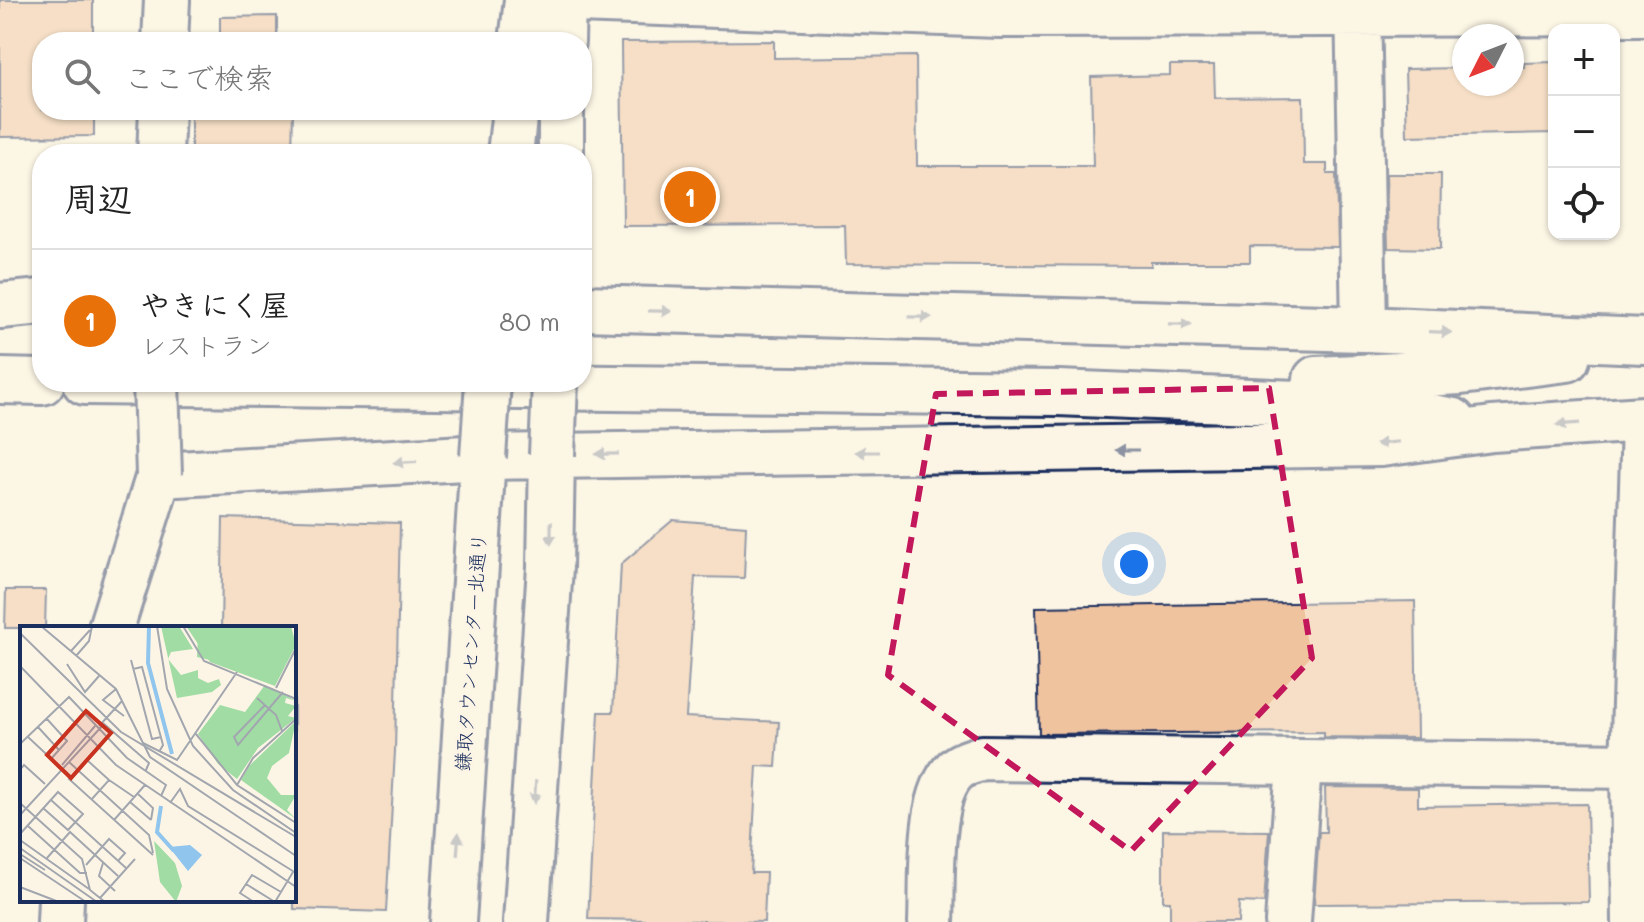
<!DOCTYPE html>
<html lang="ja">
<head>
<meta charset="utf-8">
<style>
	:root { --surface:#fff; --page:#f6f6f6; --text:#222; --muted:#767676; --line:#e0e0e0; --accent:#1a73e8 }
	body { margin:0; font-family:Mali,"Klee One",sans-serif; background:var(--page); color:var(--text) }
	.controls { position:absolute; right:24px; top:24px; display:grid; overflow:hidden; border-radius:16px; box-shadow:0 2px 6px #0004 }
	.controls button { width:72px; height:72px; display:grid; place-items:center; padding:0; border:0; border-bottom:2px solid var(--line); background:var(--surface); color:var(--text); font:40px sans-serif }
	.compass { position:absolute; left:1452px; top:24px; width:72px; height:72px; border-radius:50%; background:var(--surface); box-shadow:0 2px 6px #0004; rotate:228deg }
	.you { position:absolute; left:1134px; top:564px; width:28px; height:28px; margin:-20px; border:6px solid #fff; border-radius:50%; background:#1a73e8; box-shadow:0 0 0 12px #1a73e833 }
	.badge { display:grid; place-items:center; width:52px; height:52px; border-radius:50%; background:var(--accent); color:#fff; font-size:26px; font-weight:700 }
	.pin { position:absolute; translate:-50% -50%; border:4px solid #fff; box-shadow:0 2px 8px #0006 }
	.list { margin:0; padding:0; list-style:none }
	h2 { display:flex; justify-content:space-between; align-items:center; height:104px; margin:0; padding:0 32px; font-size:34px }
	h2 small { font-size:26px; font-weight:400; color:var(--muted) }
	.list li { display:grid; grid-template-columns:52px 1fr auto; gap:24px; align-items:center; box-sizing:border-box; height:144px; padding:0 32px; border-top:2px solid var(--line) }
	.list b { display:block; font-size:30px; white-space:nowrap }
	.list p { margin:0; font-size:26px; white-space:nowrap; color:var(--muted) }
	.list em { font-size:26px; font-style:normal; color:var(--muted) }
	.icon { flex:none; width:44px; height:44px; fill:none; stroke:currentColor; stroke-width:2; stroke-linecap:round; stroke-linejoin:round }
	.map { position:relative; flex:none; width:1644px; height:922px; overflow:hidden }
	.search { position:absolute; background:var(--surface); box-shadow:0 2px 6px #0004; left:32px; top:32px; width:560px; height:88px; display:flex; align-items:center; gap:20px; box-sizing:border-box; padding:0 28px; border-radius:32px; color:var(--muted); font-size:30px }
	.panel { position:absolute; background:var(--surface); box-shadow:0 2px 6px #0004; left:32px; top:144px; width:560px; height:248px; border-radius:32px }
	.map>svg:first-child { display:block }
</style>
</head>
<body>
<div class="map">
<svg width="1644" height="922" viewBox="0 0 1644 922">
	<rect width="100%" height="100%" fill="#fcf5e5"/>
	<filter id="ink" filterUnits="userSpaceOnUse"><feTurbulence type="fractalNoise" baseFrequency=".0125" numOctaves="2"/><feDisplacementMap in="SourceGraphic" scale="16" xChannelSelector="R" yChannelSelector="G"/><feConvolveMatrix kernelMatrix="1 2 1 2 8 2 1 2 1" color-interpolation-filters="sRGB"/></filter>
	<g filter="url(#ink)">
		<path fill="#f0c39f" stroke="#1b2f5e" stroke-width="2" d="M0 0H93V42H42V110H94V136L0 137Z
			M277 16V42H220V17Z
			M774 41V58L916 56 917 166H1093L1091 77 1170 75V65H1214L1215 98 1303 97 1304 164H1327V174H1336L1338 247 1250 246V262H1151V266L846 264 845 225 623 226 621 42Z
			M1554 62V133L1407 136 1405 69 1464 68V84H1512V67H1524V63Z
			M191 110H293L292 154H191Z
			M1386 174H1441L1440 249 1388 248Z
			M223 518 400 523 395 751 386 912 294 909V628H221Z
			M673 520 746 526 744 578 695 577 686 717 779 722 776 767 757 766 751 873H766L764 922 588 919 599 712H613L621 564Z
			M6 590H46L45 628H5Z
			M1415 601 1417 738 1324 737V732L1039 734 1036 607Z
			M1325 787 1418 788V806L1587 804 1589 902 1314 904 1319 832H1326Z
			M1163 830 1269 831 1264 903 1239 902 1238 922H1170V901H1163Z"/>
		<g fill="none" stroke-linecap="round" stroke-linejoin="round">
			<g stroke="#1b2f5e" stroke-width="50">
				<path id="minor" d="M577 0 999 15 1644 13
					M1358 0 1364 329
					M165 42 167 0
					M160 154 162 110
					M0 306 42 302
					M111 628 159 475 483 457
					M60 922 61 900
					M1288 922 1299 764
					M1635 922 1633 766 1644 425"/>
			</g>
			<g stroke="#1b2f5e" stroke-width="50">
				<path id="tertiary" d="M522 42 527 0
					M562 42 563 0
					M510 154 515 110
					M561 154V110
					M582 308 1364 329 1644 341
					M1316 379 1461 372 1567 359
					M0 381 42 382
					M85 382 1058 393 1372 406 1453 421
					M453 922 483 457 1381 444 1492 429 1644 419
					M526 922 550 567 552 455
					M931 922C933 885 926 790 959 767 965 763 975 761 982 758L1633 766"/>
			</g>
			<use href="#minor" stroke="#fcf5e5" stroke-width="44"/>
			<use href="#tertiary" stroke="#fcf5e5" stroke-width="44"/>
			<g stroke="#1b2f5e" stroke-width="50" stroke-linecap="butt">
				<path id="minor-bridge" d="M156 382 159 475"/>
			</g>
			<g stroke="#1b2f5e" stroke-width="50" stroke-linecap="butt">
				<path id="tertiary-bridge" d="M552 455 555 382
					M483 457 488 382"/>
			</g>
			<use href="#minor-bridge" stroke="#fcf5e5" stroke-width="44"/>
			<use href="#tertiary-bridge" stroke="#fcf5e5" stroke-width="44"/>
		</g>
		<defs><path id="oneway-solid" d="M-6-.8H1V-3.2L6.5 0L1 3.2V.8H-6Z" transform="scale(2)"/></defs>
		<g fill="#8c92a2">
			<use href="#oneway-solid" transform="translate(660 311) rotate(1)"/>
			<use href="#oneway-solid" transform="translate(920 317) rotate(1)"/>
			<use href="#oneway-solid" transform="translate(1180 324) rotate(1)"/>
			<use href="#oneway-solid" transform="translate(1440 332) rotate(2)"/>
			<use href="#oneway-solid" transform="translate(1568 424) rotate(176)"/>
			<use href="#oneway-solid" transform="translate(1387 443) rotate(174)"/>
			<use href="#oneway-solid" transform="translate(1127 450) rotate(180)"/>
			<use href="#oneway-solid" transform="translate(867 452) rotate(180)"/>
			<use href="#oneway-solid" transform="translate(607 454) rotate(179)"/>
			<use href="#oneway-solid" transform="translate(405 462) rotate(177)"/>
			<use href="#oneway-solid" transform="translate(551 533) rotate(91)"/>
			<use href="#oneway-solid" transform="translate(535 792) rotate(94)"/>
			<use href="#oneway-solid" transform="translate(458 844) rotate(-86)"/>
		</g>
	</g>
	<path d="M0 0H1644V922H0ZM1269 388 1312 658 1131 851 888 675 936 394Z" fill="#fcf5e5" fill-opacity=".55" fill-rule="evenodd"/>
	<path fill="none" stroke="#c2185b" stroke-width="6" stroke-dasharray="16 10" stroke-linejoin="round" d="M1269 388 1312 658 1131 851 888 675 936 394Z"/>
	<g text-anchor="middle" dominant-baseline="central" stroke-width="6" stroke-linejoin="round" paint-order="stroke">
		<g font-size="20" fill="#1b2f5e" stroke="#fcf5e5">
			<text transform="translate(470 652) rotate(-86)">鎌取タウンセンター北通り</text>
		</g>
	</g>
	<g transform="translate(20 626)">
		<rect width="276" height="276" fill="#fcf5e5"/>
		<path d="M166 0H271L276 19 255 60 190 36Z" fill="#a0dca3"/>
		<path d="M141 0H159L173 23 151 26 148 33 161 49 178 44V52L188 57 199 53 201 59 192 66 157 72ZM178 9 185 24 212 26 219 41 177 31ZM245 59 276 75 266 72 265 77 276 80 268 90 276 92 238 122 217 153 198 138 178 108 200 79 225 86ZM276 95 269 127 252 140 247 152 261 169H276L267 184 276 193 221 154 229 140ZM134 215 155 237 162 260 156 276 140 256Z" fill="#a0dca3"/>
		<path d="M170 219 182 229 168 245 149 221Z" fill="#90c5ee"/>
		<path fill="none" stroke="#90c5ee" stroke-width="4" d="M129 0 128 37 152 128M141 180 137 206 154 225"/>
		<path fill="none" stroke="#a2a6af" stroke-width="2" d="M21 0 96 63 130 131 276 230M137 0 147 63 173 120 213 164 276 207M163 0 184 35 276 73M0 7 101 106 276 211M51 25 70 4M56 30 69 15 72 0M111 34 132 113 141 111M47 38 65 66 79 50M0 40 96 139 276 261M113 43 122 41 143 119 139 126M256 62 276 22M96 63 83 74 104 90M237 72 256 89 262 105M245 79 214 111 218 119 263 66M27 93 47 115 31 133M79 100 102 75M18 101 39 124M176 108 217 159 276 197M8 111 40 141M123 117 157 134 217 46M0 118 49 71 107 132 146 159 141 170M78 123 49 153 133 229M67 134 89 154M49 136 129 209 133 227M42 139 75 100M0 144 4 139 25 158M217 159 233 132 276 93M117 167 133 182 131 194M31 174 106 242M71 174 89 154 114 171M110 176 131 194M0 177 62 233 70 264 85 276M150 177 160 163 168 180 276 247M0 189 84 98 129 137 126 144M94 194 125 159M8 200 60 247H67M0 208 38 166 63 188 48 204 23 182M0 214 69 263M0 222 77 276M0 228 25 244M0 232 66 276M27 232 50 206 98 250M83 237 79 250 95 265M66 239 89 213 105 227 98 235M226 258 255 276M0 261 39 276M80 272 115 233M234 276 220 267 232 249 261 266M255 276 273 246"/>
		<path fill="#c8321e" fill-opacity="0.15" stroke="#c8321e" stroke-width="4" d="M66 85 91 107 51 152 27 129Z"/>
		<rect width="276" height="276" fill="none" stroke="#1b2f5e" stroke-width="4"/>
	</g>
</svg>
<div class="controls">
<button>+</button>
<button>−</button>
<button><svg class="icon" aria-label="locate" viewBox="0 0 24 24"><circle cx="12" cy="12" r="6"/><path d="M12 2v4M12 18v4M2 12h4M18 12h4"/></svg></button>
</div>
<svg class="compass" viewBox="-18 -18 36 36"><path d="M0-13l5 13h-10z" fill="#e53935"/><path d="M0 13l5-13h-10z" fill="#767676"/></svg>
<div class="you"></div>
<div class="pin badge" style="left:690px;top:197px;background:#e8710a">1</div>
<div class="search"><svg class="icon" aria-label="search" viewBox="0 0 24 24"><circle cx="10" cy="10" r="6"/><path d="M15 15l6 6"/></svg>ここで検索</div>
<section class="panel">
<h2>周辺<small></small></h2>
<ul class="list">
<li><span class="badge" style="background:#e8710a">1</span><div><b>やきにく屋</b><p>レストラン</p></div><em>80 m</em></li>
</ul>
</section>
</div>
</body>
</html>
